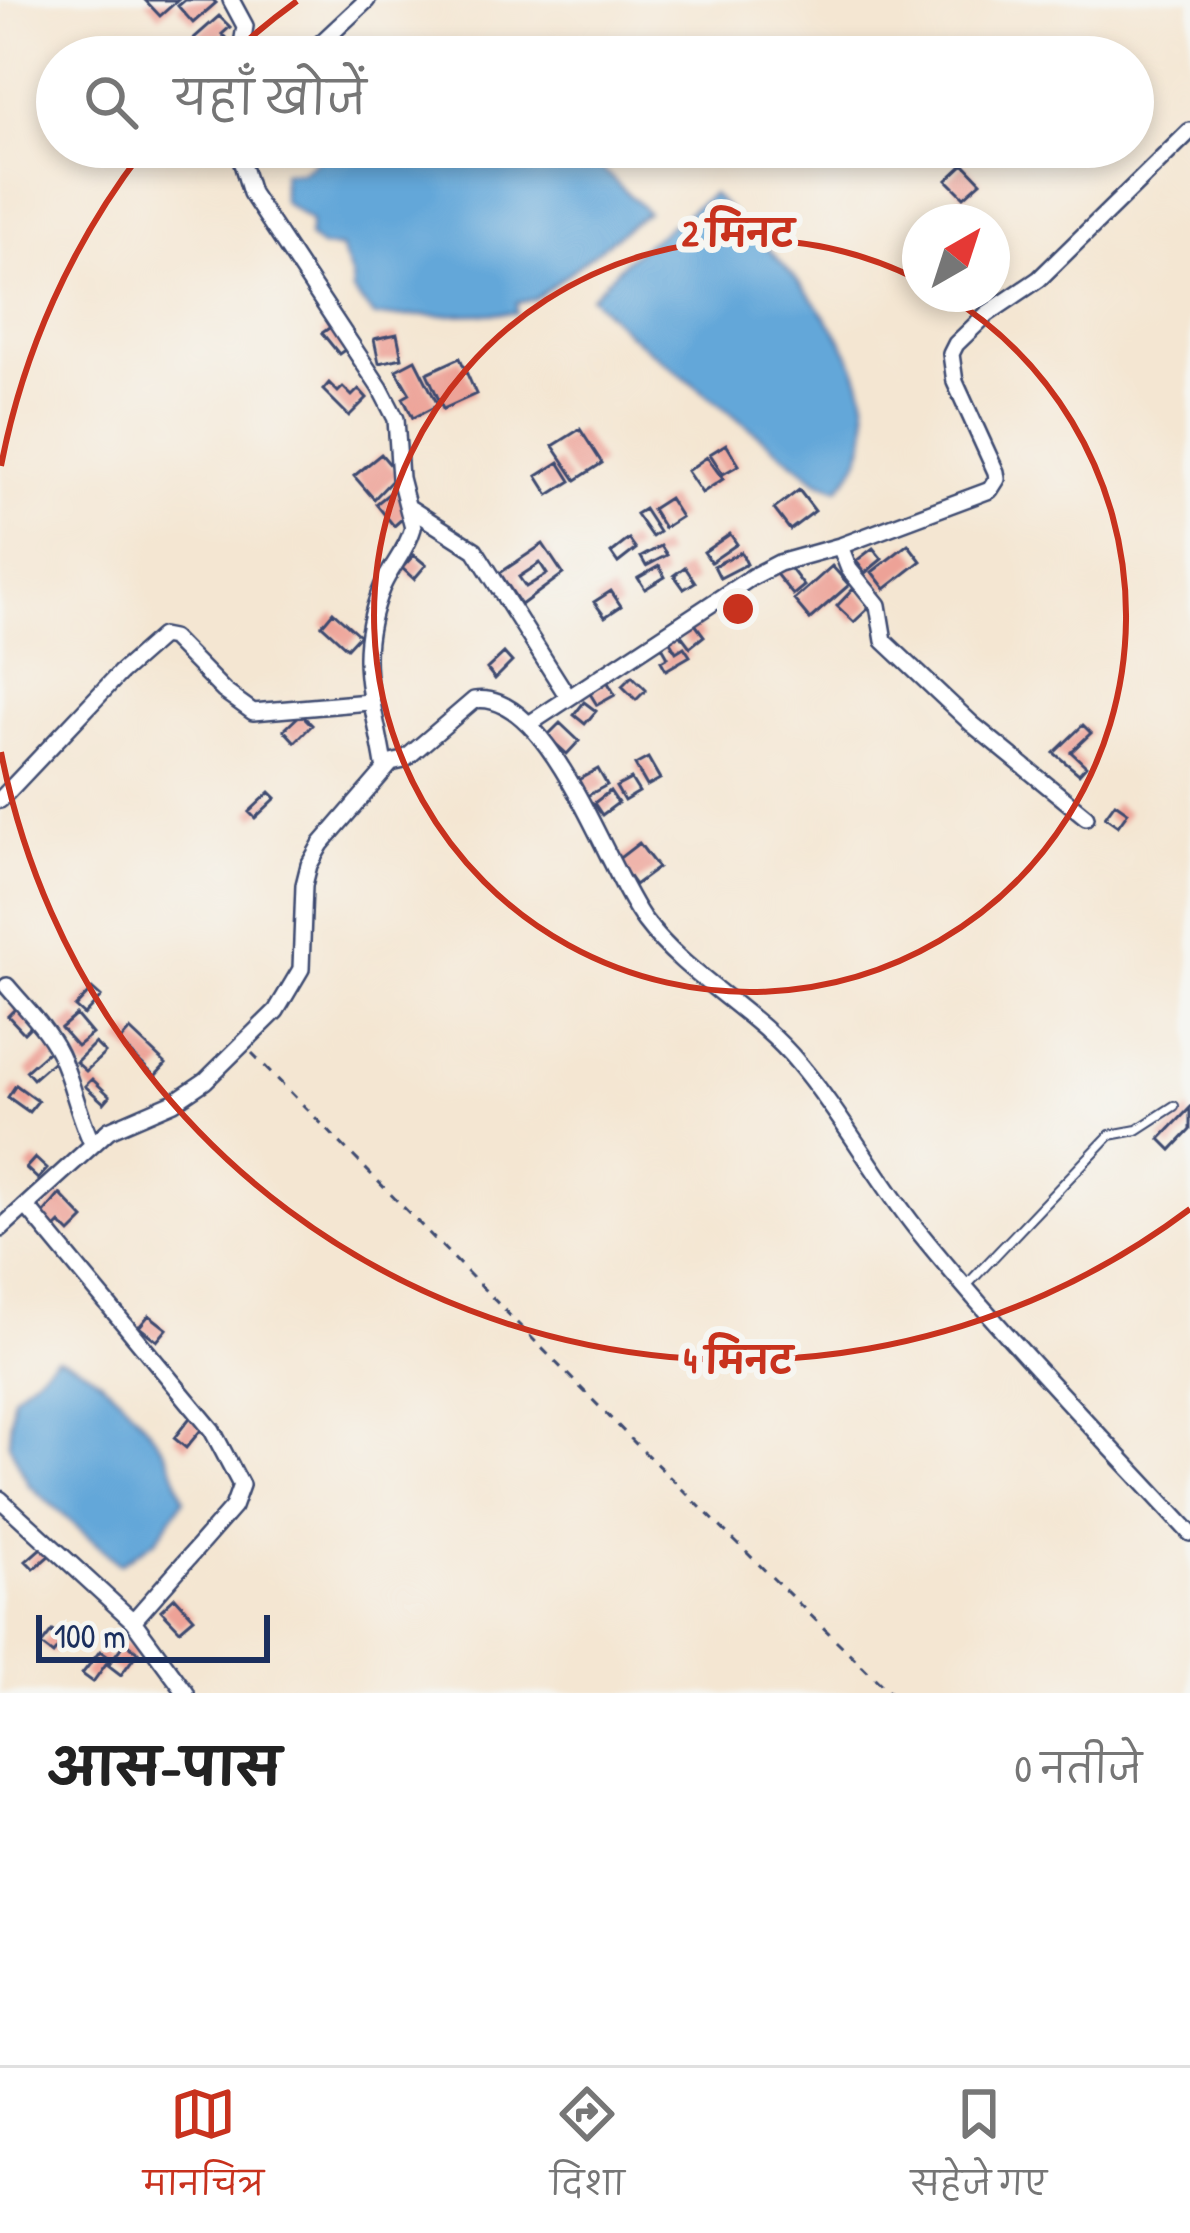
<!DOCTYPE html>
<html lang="hi">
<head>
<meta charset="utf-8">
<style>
	:root { --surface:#fff; --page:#f6f6f6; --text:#222; --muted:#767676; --line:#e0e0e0; --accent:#c8321e }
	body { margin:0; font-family:"Patrick Hand","Playpen Sans Deva",sans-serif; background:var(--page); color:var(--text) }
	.compass { position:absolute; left:902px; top:204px; width:108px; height:108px; border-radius:50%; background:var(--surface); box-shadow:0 6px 18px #0003; rotate:39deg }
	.scale { position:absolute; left:36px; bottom:30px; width:234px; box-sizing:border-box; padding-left:12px; border:6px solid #1b2f5e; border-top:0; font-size:33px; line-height:42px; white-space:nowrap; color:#1b2f5e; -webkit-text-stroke:9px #f6f6f2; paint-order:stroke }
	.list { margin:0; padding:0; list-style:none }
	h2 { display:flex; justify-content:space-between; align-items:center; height:156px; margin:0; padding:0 48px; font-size:51px }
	h2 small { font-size:39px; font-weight:400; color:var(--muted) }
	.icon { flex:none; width:66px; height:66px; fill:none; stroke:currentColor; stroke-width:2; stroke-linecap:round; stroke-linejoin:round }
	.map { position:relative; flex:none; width:1190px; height:1693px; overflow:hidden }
	.search { position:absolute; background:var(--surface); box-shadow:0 6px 18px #0003; left:36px; right:36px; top:36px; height:132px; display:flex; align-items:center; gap:30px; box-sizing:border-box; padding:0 42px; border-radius:66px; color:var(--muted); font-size:45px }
	.sheet { height:372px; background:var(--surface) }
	nav { display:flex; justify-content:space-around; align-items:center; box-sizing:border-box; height:168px; border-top:3px solid var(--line); background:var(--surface); font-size:33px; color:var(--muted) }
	nav a { display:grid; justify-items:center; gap:6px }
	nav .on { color:var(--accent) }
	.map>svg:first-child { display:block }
</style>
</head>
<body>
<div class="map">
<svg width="1190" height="1693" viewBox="0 0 1190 1693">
	<rect width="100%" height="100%" fill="#f6f6f2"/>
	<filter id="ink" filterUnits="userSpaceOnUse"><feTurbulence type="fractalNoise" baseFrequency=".00833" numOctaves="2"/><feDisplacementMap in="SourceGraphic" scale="24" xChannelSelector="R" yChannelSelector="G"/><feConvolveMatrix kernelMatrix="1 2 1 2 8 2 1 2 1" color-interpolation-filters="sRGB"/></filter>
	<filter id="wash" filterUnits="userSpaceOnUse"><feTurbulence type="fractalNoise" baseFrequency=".004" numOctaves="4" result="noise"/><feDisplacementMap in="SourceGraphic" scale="48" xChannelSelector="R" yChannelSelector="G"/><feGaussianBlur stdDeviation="2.7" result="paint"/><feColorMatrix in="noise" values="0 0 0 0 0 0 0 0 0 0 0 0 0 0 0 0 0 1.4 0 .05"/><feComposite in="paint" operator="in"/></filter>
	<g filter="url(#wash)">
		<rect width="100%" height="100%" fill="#f4e6d2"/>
		<path fill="#64a7d9" stroke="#406b9c" stroke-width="3" d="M334 147H486L493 155 533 147H579L647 212 535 299 517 303 516 313 375 317 353 292 352 277 340 248 321 247 309 237 311 221 283 201V173L302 172Z
			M712 194C778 258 930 392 838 489L817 480 629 334 591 297 627 259Z
			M56 1358C98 1367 137 1413 162 1447 172 1462 178 1483 184 1499L156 1540 120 1564 29 1485 9 1443 13 1396Z"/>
		<g id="blocks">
			<path fill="#eda297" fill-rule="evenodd" d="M145 0H178L160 16Z
				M185 0H213L216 3 193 23 178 6Z
				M219 16 230 27 222 34 232 45 219 57H212L194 38Z
				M964 164 981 182 964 197 947 180Z
				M332 326 349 347 339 354 322 333Z
				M397 334 402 358 379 363 374 339Z
				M460 358 476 394 443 409 427 373Z
				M415 360 438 405 413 418 403 398 410 394 396 370Z
				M329 383 338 392 343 387 352 396 359 389 367 398 349 416 323 390Z
				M580 429 602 463 576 480 553 446Z
				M726 444 739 465 723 474 710 454Z
				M381 454 398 474 374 499 354 476Z
				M707 457 723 479 702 493 687 471Z
				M559 462 571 481 549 495 537 476Z
				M396 488 410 512 394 526 376 504Z
				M799 490 815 511 790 530 774 509Z
				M669 498 681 517 664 528 652 509Z
				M644 509 659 532 652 537 636 514Z
				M730 534 737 544 711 562 704 552Z
				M629 539 636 549 618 563 611 553Z
				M543 544 563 574 521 605 500 573ZM540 563 547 574 526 587 519 577Z
				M908 544 921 561 885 589 872 572Z
				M661 546 667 555 646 566 641 557Z
				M873 548 882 559 865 573 856 561Z
				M741 552 747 564 720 578 714 566Z
				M414 555 426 565 414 579 402 568Z
				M788 565 804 586 793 595 776 574Z
				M659 566 665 577 645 589 638 578Z
				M832 566 849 585 810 619 794 600Z
				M685 567 695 582 684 589 674 575Z
				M854 588 872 605 854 622 837 606Z
				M611 591 621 606 605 617 594 602Z
				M333 612 359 635 347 648 322 625Z
				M692 620 704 636 690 647 678 631Z
				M668 638 676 652 684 647 690 656 666 670 661 661 668 657 660 643Z
				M504 653 512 662 495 679 487 669Z
				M632 676 646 690 636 700 622 686Z
				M607 681 615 695 597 705 589 692Z
				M584 702 596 711 585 724 574 715Z
				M301 714 312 725 295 742 284 730Z
				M560 723 579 741 567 754 547 736Z
				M1083 725 1091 733 1071 752 1086 766 1079 774 1054 753Z
				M648 758 660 779 647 786 635 765Z
				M598 769 607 785 587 796 578 780Z
				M631 779 639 792 624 801 616 787Z
				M610 791 618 803 602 815 594 803Z
				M270 792 276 798 255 818 249 812Z
				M1115 803 1128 812 1118 826 1105 817Z
				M639 843 658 868 635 885 617 860Z
				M92 989 101 997 84 1015 75 1007Z
				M18 1006 34 1023 24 1033 8 1016Z
				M76 1015 92 1034 77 1046 61 1028Z
				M130 1030 166 1064 155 1076 119 1042Z
				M95 1043 105 1053 86 1071 76 1062Z
				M52 1048 59 1056 33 1079 26 1071Z
				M92 1079 110 1096 104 1103 85 1086Z
				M16 1085 38 1101 29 1112 8 1097Z
				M1190 1108V1130L1171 1150 1160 1139Z
				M35 1158 47 1169 38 1179 26 1168Z
				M60 1194 84 1219 70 1233 60 1223 52 1231 40 1218Z
				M149 1315 167 1329 157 1341 139 1327Z
				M192 1415 205 1425 186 1448 174 1438Z
				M42 1547 50 1555 34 1569 26 1561Z
				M175 1597 194 1618 180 1630 161 1610Z
				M52 1631 64 1640 53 1654 41 1645Z
				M125 1642 138 1652 121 1675 108 1665Z
				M100 1651 110 1658 93 1682 82 1674Z"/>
		</g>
	</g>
	<g filter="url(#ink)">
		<use href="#blocks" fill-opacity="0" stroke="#3c4a6f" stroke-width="3"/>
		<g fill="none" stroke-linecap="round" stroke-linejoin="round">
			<g stroke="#3c4a6f" stroke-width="12">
				<path id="lane" d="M966 1286 1110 1135 1137 1130 1174 1106"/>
			</g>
			<g stroke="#3c4a6f" stroke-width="20">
				<path id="street" d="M231 0 245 26 240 57
					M306 57 367 0
					M411 509 475 550 568 697
					M840 546 849 569 878 605 884 641 972 724 1086 817
					M529 724 752 577 779 563 840 546 990 490 997 479 996 472 955 382 951 354 956 344 987 314 1039 279 1190 131
					M391 763 404 760 474 700C549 688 607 872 645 921 687 977 755 1010 799 1064 842 1115 874 1175 915 1227 1001 1334 1098 1433 1190 1533
					M0 800 120 673 162 636 172 638 224 691 253 712 369 702
					M7 986C27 1010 52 1033 63 1062 74 1089 79 1116 92 1143
					M28 1208 212 1430 241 1485 233 1507 133 1621
					M0 1229 109 1130 174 1102 205 1081 276 1011 301 969 304 885 309 865 321 844 391 763 384 765C373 696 353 658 382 587 391 566 407 550 413 528L400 478 396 419 380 388 251 193 237 147
					M0 1499 133 1621 186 1693"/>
			</g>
			<path stroke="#3c4a6f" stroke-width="3" stroke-dasharray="9 9" stroke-linecap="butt" d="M252 1053 638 1446 890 1693"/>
			<use href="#lane" stroke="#fff" stroke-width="8"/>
			<use href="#street" stroke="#fff" stroke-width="15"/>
		</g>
	</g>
	<g fill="none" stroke="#c8321e" stroke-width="6">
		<path d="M946 295A376 376 0 1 1 917 279"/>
		<path d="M1190 1209A751 751 0 0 1 1 752M1 466A751 751 0 0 1 142 152M231 55A751 751 0 0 1 297 1"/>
	</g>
	<circle cx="738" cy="609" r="18" fill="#c8321e" stroke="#f6f6f2" stroke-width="6"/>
	<g font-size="36" text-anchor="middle" font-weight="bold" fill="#c8321e" stroke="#f6f6f2" stroke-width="12" stroke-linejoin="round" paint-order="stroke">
		<text x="738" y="246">2 मिनट</text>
		<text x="738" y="1373">4 मिनट</text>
	</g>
</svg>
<svg class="compass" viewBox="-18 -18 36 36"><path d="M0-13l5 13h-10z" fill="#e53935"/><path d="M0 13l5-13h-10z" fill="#767676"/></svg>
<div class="scale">100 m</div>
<div class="search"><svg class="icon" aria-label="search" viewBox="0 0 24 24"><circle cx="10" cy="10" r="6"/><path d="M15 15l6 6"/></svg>यहाँ खोजें</div>
</div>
<section class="sheet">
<h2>आस-पास<small>0 नतीजे</small></h2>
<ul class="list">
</ul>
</section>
<nav>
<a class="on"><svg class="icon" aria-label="map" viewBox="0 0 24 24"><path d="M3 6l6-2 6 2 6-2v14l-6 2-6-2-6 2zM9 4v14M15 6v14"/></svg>मानचित्र</a>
<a><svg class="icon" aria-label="directions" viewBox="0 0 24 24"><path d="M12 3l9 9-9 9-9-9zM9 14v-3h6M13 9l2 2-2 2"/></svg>दिशा</a>
<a><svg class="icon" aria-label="saved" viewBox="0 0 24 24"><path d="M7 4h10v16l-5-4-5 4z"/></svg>सहेजे गए</a>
</nav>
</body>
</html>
